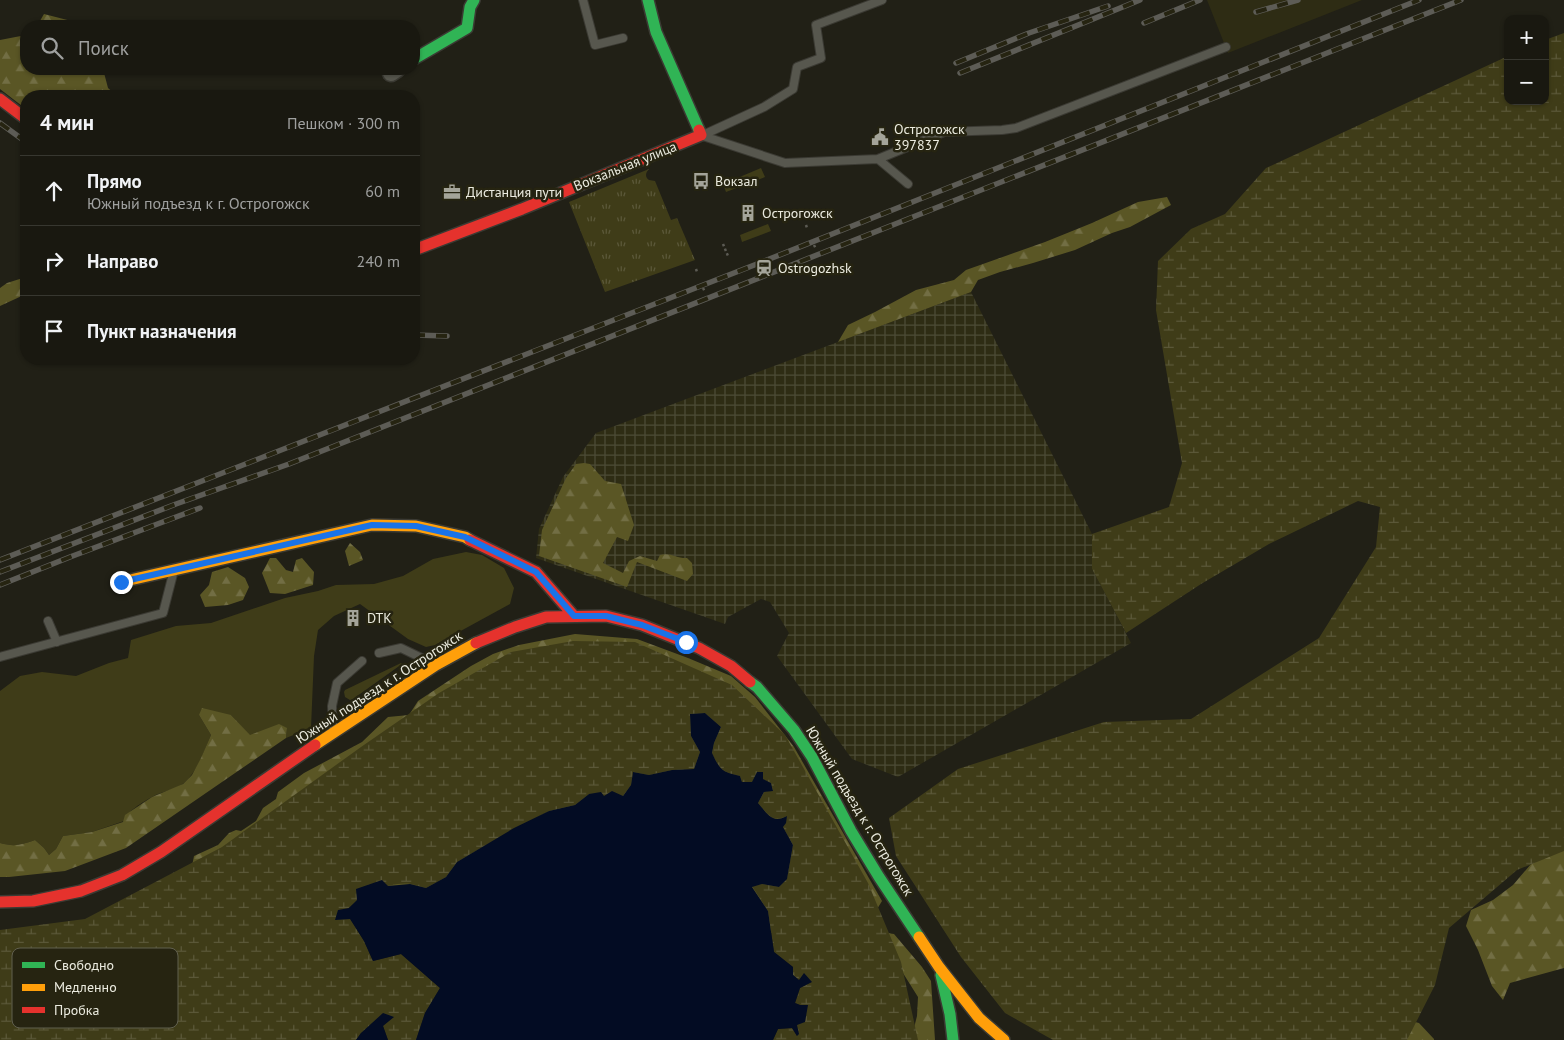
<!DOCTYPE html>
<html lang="ru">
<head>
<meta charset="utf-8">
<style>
	:root { --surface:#191810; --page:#26251e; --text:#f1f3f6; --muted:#9fa09f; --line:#373730 }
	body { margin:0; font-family:"PT Sans",sans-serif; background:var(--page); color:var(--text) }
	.controls { position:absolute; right:15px; top:15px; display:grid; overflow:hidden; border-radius:10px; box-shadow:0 1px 4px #0004 }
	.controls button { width:45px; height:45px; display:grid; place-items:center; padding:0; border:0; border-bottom:1px solid var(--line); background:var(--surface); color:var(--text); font:25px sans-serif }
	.stop { position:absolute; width:15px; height:15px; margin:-11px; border:4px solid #1a73e8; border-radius:50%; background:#fff }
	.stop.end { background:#1a73e8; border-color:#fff; box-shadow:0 1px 5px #0008 }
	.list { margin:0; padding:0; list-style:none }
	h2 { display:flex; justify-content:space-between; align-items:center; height:65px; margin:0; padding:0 20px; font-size:21px }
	h2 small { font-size:16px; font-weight:400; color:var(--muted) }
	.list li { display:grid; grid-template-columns:32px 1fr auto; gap:15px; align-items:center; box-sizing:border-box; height:70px; padding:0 20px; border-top:1px solid var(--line) }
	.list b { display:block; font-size:19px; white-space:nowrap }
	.list p { margin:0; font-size:16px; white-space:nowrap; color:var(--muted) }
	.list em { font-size:16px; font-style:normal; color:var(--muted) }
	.icon { flex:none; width:28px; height:28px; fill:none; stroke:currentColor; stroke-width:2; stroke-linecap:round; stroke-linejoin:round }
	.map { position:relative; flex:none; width:1564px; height:1040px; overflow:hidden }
	.search { position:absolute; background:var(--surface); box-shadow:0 1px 4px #0004; left:20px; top:20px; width:400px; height:55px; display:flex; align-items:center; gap:12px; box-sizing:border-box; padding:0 18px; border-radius:20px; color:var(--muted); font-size:19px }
	.panel { position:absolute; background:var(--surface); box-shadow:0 1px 4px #0004; left:20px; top:90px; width:400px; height:275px; border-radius:20px }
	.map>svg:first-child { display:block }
</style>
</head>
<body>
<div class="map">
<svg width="1564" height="1040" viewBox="0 0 1564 1040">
	<defs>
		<pattern id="industrial-grid" width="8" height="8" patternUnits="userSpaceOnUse" patternTransform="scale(1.25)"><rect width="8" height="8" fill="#2e2c14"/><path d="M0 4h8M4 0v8" fill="none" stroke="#4c4b36"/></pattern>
		<pattern id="forest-firs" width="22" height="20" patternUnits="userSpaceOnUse" patternTransform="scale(1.25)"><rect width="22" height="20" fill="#5a5625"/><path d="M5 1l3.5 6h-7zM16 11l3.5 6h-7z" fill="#726e44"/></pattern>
		<pattern id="wetland-marsh" width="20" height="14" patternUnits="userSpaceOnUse" patternTransform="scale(1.25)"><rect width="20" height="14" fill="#3f3c18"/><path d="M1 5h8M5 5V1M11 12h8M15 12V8" fill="none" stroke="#5b5839"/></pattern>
		<pattern id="park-tufts" width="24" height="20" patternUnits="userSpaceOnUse" patternTransform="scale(1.25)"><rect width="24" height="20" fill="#3f3c18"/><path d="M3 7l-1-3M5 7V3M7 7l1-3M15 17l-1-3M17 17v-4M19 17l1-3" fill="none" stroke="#5b5839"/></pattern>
	</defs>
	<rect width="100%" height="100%" fill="#212016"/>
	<path fill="#2e2c14" d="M1207 0H1362L1228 53Z"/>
	<path fill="url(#industrial-grid)" d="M971 292 1092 534V569L1131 643 898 777 852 759 777 656 789 633 770 602 761 599 728 617 725 624 536 558 539 529 563 477 596 433Z"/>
	<path fill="#3f3c18" d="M761 168 765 177 726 192 723 184Z
		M768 224 771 231 742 242 740 235Z
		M466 552 482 555 504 568 514 588 510 604 435 645 426 647 408 639 360 604 334 616 318 630 314 656 311 728 286 738 287 728 264 731 250 736 231 715H199L211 735C204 751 198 771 184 783 176 790 162 791 152 797 143 802 127 811 124 821L92 832 63 836 56 849 49 855 44 848 35 840C20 845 15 847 0 843V691L20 676 42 672 76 676 109 663 128 658 131 640 176 626 211 623 285 598 318 591 336 585 374 584 403 576 433 559Z
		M401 663 402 664 353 699 350 700 345 697 344 692 345 690Z"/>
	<path fill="url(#forest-firs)" d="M44 14 79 23 81 26H37Z
		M26 35V69H103L108 88 117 96H26V109L0 89V40Z
		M1167 197 1171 205 1130 227 1112 233 1075 250 1033 263 1000 272 978 280 971 292 838 342 848 325 875 312 916 290 954 280 966 270 1045 242 1092 223 1138 202Z
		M26 277V294L0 306V288L7 283Z
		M584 463 590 464 605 481 621 484 634 525 628 541 617 537 603 563 623 573 629 561 640 556 657 561 660 555C670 552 678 559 687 558L692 563 693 574 687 581 637 562 627 587 539 556 542 530 566 478 576 464Z
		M350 543 360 552 363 560 349 566 345 551Z
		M270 558H276L286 570 293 572 296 560 302 558 314 572 313 585 285 594 270 593 262 573Z
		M228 567 245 578 249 587 243 600 228 605 205 607 200 595 209 585 212 572Z
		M575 634 637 639 688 658 731 676 755 697 794 747 882 901 871 919 880 932 894 934 922 967 931 981 935 1040H911L917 1016 918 997 886 946 192 866 194 856 218 845 229 833 236 830 241 831 256 821 263 808 276 799 278 792 304 773 362 742 388 717 409 715 418 701 471 666 493 654 519 645Z
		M202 708 231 715 250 735 279 724 287 728 286 738 126 848 65 871 9 877H0V843C15 847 20 845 35 840L44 848 49 855 56 849 63 836 92 832 123 822 125 815 152 797 183 784 192 775 201 758 211 735 199 715Z
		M1564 846V968L1510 983 1503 1000 1492 986 1478 950 1466 926 1471 910 1493 900 1513 885 1531 864Z
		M1395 1017 1419 1023 1434 1039V1040H1333Z"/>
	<path fill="url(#wetland-marsh)" d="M1564 33V851L1517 870 1449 928 1435 985 1407 1040H1053L1005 1013 961 957 896 856 889 818 958 769 1104 722 1191 719 1319 638 1376 547 1380 507 1358 501 1269 544 1201 584 1126 633 1092 569V534L1169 507 1182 463 1156 310 1158 261 1191 229 1225 214 1266 168 1508 56V101H1545V40Z
		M573 641 635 642 732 685 785 735 868 883 901 962 918 1040H773L778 1029 792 1028 797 1036V1025L807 1005H800L795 1003 800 988 811 982 799 980 793 975V967L774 952 768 911 752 886 762 884 779 887 787 878 793 845 783 827 787 816C771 823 769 815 758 803L764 792 773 790 771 783 762 779 753 783 742 782 740 776C722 772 721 770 712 754L714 743 721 727 705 713 690 714 691 736 700 752 694 769 672 770 649 775 633 772 631 785 623 796H604L589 794 575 805 549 811 481 848 457 862 446 877 426 888C421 887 416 885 411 884 390 881 364 894 349 908L350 918 364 941 373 961 401 954 440 988 425 1013 416 1040H388L383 1026 361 1033 356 1040H0V930L85 919 222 847 361 747 439 693 511 652Z"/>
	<path fill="url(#park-tufts)" d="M649 169C645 173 645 177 649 180L655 181 671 220 677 218 695 260 605 292 569 202Z"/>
	<path fill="#030c23" d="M705 713 721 727 714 743 712 753C720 770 722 772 740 776L742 782H752L757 772H763V779L771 783 773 791 764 792 758 803C768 814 772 824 787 816L786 823 783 827 793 845 787 879 779 887 762 884 752 887 768 911 774 952 793 967V975L799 980 804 973 812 982 800 988 795 1003 800 1005H808L805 1022 797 1025 799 1034 797 1036 792 1028 778 1029 773 1040H416L425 1013 440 988 401 954 373 961 364 941 350 919 335 920 338 910 349 908 357 900 356 889 382 880 388 886 410 884 426 888 446 877 457 862 514 828 549 811 575 805 589 794 601 792 604 796 612 791 623 796 631 785 633 772 649 775 672 770 694 769 700 752 691 736 690 714Z
		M383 1013 394 1017 383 1026 388 1040H356L361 1033Z"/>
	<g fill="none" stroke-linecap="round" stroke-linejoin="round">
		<g stroke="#3b3a33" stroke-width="10">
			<path id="lane" d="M583 0 595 45 623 38
				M703 135 764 107 793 89 797 67 821 58 816 25 882 0
				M703 136 785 163 878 159 944 132 1002 130 1016 128 1226 47
				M878 159 908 184
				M48 621 57 642
				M379 653 401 648 432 663
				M0 657 163 613 173 574
				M333 727 332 706 337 683 362 661"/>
		</g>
		<g stroke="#3b3a33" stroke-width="19">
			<path id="street" d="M391 73 397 69"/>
		</g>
		<g stroke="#3b3a33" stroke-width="14">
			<path id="fast" d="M648 0 656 32 699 130
				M414 59 467 28 470 7 474 0
				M750 682 757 687 794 730 812 757 851 831 879 877 919 937
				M941 975 950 1014 953 1040"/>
		</g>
		<g stroke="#3b3a33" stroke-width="14">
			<path id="slow" d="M121 582 372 525 416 526 465 537 470 540
				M315 745 436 665 476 643
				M919 937 939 967 979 1018 1004 1040"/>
		</g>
		<g stroke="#3b3a33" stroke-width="14">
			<path id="jam" d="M0 99 26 119
				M414 250 522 209 701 135 699 130
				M470 540 536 572 574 616
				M476 643 515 627 546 617 606 616 642 625 699 648 731 666 750 682
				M0 902 33 901 81 891 122 875 161 852 315 745"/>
		</g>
		<path stroke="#5c5b54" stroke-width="2.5" stroke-dasharray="2.5 2.5" stroke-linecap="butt" d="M806 225 807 228
			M723 244 728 256
			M814 245 816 249
			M696 269 697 272
			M703 288 705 292"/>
		<use href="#lane" stroke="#57574e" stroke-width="8"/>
		<use href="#street" stroke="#57574e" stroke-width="16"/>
		<use href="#fast" stroke="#30b455" stroke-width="11"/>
		<use href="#slow" stroke="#ff9f0a" stroke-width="11"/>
		<use href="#jam" stroke="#e5322d" stroke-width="11"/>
		<g stroke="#5d5c56" stroke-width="5.5">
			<path id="rail" d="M1256 12 1298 0
				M1144 23 1200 0
				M956 63 1029 33 1108 6
				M960 73 1140 0
				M0 123 26 142
				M414 335 447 336
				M48 360 65 359
				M0 560 762 262 1419 0
				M0 572 176 504 289 464 1461 0
				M0 585 70 557 200 508"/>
		</g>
		<use href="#rail" stroke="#262411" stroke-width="4" stroke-dasharray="11" stroke-linecap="butt"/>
	</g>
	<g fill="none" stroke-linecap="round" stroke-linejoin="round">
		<path stroke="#1a73e8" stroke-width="6" d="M121 582 372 525 416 526 465 537 536 572 574 616H606L642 625 686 642"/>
	</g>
	<defs>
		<g id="civic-bare" transform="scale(1.35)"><path d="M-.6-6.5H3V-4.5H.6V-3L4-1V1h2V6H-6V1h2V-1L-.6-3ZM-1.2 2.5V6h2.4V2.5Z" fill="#a4a499" stroke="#262411" stroke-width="2.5" paint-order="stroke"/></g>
		<g id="bus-bare" transform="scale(1.35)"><path d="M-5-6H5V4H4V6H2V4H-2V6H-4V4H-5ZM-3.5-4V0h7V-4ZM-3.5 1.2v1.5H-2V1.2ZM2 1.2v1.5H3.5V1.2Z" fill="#a4a499" stroke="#262411" stroke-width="2.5" paint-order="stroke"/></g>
		<g id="office-bare" transform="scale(1.35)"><path d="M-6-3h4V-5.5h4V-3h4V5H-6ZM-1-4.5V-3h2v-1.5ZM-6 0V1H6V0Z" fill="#a4a499" stroke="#262411" stroke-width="2.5" paint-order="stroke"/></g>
		<g id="building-bare" transform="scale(1.35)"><path d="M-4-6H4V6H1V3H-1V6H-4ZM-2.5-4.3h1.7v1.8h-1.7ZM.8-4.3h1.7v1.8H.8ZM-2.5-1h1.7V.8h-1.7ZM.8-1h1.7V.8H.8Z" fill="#a4a499" stroke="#262411" stroke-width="2.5" paint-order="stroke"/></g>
		<g id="station-bare" transform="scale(1.35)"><path d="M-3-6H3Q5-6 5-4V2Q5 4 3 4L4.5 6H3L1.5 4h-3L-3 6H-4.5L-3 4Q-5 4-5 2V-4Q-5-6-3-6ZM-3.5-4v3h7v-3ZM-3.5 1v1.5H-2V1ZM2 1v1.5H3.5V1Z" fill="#a4a499" stroke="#262411" stroke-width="2.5" paint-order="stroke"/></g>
	</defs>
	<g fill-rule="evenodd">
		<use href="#civic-bare" x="880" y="137"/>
		<use href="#bus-bare" x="701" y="181"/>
		<use href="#office-bare" x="452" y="192"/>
		<use href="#building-bare" x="748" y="213"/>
		<use href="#station-bare" x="764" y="268"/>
		<use href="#building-bare" x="353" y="618"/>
	</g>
	<g text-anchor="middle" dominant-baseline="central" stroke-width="5" stroke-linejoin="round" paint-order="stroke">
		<g font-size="14" fill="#ebebdf" stroke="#262411" text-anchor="start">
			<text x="894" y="129">Острогожск<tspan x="894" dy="16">397837</tspan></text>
			<text x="715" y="181">Вокзал</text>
			<text x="466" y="192">Дистанция пути</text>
			<text x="762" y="213">Острогожск</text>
			<text x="778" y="268">Ostrogozhsk</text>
			<text x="367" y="618">DTK</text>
		</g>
		<g font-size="14" fill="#ebebdf" stroke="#262411">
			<text transform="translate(625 166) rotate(-22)">Вокзальная улица</text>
			<text transform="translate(379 687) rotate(-33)">Южный подъезд к г. Острогожск</text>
			<text transform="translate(860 811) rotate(59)">Южный подъезд к г. Острогожск</text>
		</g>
	</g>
	<rect x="12" y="948" width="166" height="80" rx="8" fill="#262411" stroke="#61604f" stroke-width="1"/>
	<rect x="22" y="962" width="23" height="6" fill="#30b455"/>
	<rect x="22" y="984" width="23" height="7" fill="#ff9f0a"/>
	<rect x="22" y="1007" width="23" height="6" fill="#e5322d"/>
	<g font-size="14" fill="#ebebdf">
		<text x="54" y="970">Свободно</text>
		<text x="54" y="992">Медленно</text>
		<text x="54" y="1015">Пробка</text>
	</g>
</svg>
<div class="controls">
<button>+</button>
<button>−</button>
</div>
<div class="stop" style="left:686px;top:642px"></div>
<div class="stop end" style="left:121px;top:582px"></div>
<div class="search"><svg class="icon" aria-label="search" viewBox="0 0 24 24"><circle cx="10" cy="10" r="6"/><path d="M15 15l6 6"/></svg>Поиск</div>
<section class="panel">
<h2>4 мин<small>Пешком · 300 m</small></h2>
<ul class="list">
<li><svg class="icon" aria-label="ahead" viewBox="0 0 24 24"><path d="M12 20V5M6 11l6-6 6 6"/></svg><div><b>Прямо</b><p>Южный подъезд к г. Острогожск</p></div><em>60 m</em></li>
<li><svg class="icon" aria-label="right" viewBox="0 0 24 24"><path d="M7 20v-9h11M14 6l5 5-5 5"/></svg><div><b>Направо</b></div><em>240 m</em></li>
<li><svg class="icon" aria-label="arrive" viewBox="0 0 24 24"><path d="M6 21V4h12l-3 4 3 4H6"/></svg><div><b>Пункт назначения</b></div></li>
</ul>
</section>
</div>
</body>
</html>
